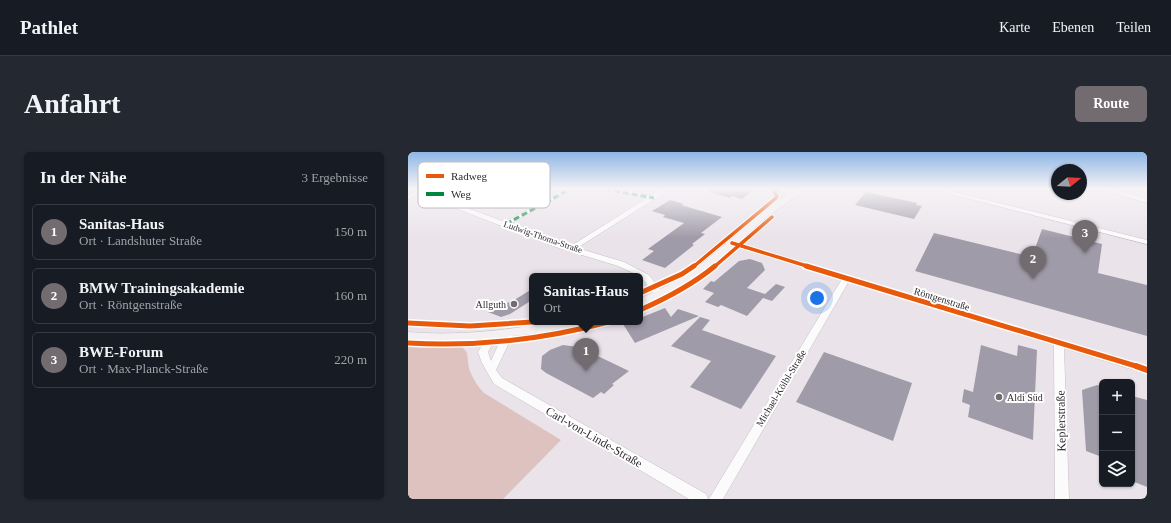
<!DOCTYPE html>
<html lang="de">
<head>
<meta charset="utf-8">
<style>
	:root { --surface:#171b24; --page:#242831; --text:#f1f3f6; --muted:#9ea1a6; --line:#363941; --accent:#726c71 }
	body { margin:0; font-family:Georgia,serif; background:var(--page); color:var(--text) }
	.controls { position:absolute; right:12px; bottom:12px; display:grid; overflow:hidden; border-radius:6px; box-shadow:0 1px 3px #0004 }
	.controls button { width:36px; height:36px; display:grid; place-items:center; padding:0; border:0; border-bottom:1px solid var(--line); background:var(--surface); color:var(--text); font:20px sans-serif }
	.compass { position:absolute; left:643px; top:12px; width:36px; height:36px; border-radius:50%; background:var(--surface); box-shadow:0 1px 3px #0004; rotate:72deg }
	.you { position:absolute; left:409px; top:146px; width:14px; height:14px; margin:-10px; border:3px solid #fff; border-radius:50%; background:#1a73e8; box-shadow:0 0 0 6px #1a73e833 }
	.badge { display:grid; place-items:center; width:26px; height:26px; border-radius:50%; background:var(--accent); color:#fff; font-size:13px; font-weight:700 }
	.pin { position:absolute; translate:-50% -33px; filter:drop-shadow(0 1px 2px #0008) }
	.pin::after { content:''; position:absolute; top:21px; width:14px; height:12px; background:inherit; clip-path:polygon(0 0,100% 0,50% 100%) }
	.popup { position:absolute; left:121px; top:121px; width:114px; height:52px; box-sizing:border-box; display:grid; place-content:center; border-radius:6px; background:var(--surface); filter:drop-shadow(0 1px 3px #0005); font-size:13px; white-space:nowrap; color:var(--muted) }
	.popup b { font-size:15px; color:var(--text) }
	.popup::after { content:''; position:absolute; left:50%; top:100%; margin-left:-8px; border:8px solid transparent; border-top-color:var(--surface) }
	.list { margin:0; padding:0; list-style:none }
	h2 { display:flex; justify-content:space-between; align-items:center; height:52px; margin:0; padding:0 16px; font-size:17px }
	h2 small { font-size:13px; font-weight:400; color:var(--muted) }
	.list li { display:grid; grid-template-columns:26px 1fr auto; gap:12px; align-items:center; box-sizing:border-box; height:56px; margin:0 8px 8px; padding:0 8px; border:1px solid var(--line); border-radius:6px }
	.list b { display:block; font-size:15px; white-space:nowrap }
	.list p { margin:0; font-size:13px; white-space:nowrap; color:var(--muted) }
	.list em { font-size:13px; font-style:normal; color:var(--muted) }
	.icon { flex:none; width:22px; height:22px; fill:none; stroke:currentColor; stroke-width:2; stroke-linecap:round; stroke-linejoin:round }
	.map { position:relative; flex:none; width:739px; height:347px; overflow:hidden; border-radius:6px }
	header { display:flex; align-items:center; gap:24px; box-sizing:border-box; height:56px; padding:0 20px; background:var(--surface); border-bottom:1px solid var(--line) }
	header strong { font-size:19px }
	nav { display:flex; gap:22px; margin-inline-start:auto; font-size:14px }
	.intro { display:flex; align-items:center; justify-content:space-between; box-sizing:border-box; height:96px; padding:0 24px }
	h1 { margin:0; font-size:28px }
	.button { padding:10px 18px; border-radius:6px; background:var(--accent); color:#fff; font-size:14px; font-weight:700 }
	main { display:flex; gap:24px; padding:0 24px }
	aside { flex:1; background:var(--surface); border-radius:6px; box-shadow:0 1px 3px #0004 }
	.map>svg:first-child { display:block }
</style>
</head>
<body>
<header>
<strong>Pathlet</strong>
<nav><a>Karte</a><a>Ebenen</a><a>Teilen</a></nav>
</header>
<div class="intro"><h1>Anfahrt</h1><a class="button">Route</a></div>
<main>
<aside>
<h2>In der Nähe<small>3 Ergebnisse</small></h2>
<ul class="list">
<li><span class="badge">1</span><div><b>Sanitas-Haus</b><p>Ort · Landshuter Straße</p></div><em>150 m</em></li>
<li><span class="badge">2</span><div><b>BMW Trainingsakademie</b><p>Ort · Röntgenstraße</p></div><em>160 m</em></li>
<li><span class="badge">3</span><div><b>BWE-Forum</b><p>Ort · Max-Planck-Straße</p></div><em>220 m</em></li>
</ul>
</aside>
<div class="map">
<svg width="739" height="347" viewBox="0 0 739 347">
	<rect width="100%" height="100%" fill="#eae4ea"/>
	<path fill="#ddc2bf" d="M0 192 51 194C63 198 58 209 62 219 65 227 70 235 76 241L153 288 95 347H0Z"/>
	<path fill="#a09ba8" d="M300 37H347L334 47 324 44 322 46 300 40Z
		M458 40 509 51 508 53 514 54 506 67 447 53Z
		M262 48 276 52 273 53 314 65 293 81 297 82 284 92 286 93 257 116 234 108 246 99 240 97 276 71 255 65 257 63 244 59Z
		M634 77 694 92 690 121 739 133V184L507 119 526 81 624 105Z
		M342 107 354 111 357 118 339 136 357 142 368 132 377 135 364 149 355 146 339 164 313 153 310 155 297 150 306 141 295 137 303 129 306 130 331 109Z
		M124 137V148L102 162 93 165 80 160 90 152 103 150Z
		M257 156 263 165 270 157 291 164 227 191 215 172 221 170H232V166Z
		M292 165 302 168 294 178 368 204 333 257 282 235 303 209 263 194Z
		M155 193 171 195 221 219 204 232 206 233 196 242 193 240 185 246 138 221 133 217 134 204 142 198Z
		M573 193 609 204 610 193 629 198 625 288 560 265 562 253 554 250 556 237 565 240Z
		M416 200 504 231 485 289 388 250Z
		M689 233 694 235V305L678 299 674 238Z
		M724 244 739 248V335L724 329Z"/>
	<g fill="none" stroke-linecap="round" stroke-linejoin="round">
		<g stroke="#c5c0c5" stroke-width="1">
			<path id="minor" d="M12 37H19L16 40 97 70 157 37H165L102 72 163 94 239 46 194 37H209L243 44 253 37H261L248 47 245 48 169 96 216 110 241 123 255 141 251 144 248 143 232 124 210 114 148 95 11 42 0 47V43Z
				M366 37H377L388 42 385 44Z
				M523 37H535L739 88V92Z
				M692 37H703L739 47V51Z
				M324 89 739 214V222L656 196 661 347H647L646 193 441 129 315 347H301L434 127 322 92 320 91Z
				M101 177 106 180 88 218 94 226 298 342 300 347H281L86 232 74 211 70 200 82 180H88L90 182 80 200 83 209 96 180Z"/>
		</g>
		<g stroke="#c5c0c5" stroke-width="1">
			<path id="secondary" d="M386 37H396C386 47 369 57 357 67 319 100 282 141 232 154V146C252 138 272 128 289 115 322 90 351 60 386 37Z
				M143 170H172L171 173C149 179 126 182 104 184 69 189 35 192 0 190V180C46 184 98 179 143 170Z"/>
		</g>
		<use href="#minor" fill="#fcfbfc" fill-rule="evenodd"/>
		<use href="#secondary" fill="#f4f0f2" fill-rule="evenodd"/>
		<path stroke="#00873e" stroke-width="3" stroke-dasharray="6 3" stroke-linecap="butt" d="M197 37 246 46
			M98 72 162 37"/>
		<g stroke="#fff" stroke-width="5.5">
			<path id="cycleway-far2" d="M324 91 402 115
				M285 115 368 46 369 44 366 40 369 37
				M306 115 364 65"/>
		</g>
		<g stroke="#fff" stroke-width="8">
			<path id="cycleway-far1" d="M398 114 731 215
				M232 141 274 122 286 114
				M232 158C259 146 284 133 307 114
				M0 171 62 174 124 170
				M0 191C69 195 134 188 200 170"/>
		</g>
		<g stroke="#fff" stroke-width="9">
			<path id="cycleway" d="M728 214 739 218"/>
		</g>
		<use href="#cycleway-far2" stroke="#e8590c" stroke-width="3.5"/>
		<use href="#cycleway-far1" stroke="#e8590c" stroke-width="5"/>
		<use href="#cycleway" stroke="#e8590c" stroke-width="6"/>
	</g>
	<linearGradient id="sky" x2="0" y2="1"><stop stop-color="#8eb7e5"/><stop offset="0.43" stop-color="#f6f3f6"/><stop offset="1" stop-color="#f6f3f6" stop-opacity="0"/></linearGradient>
	<rect width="739" height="86" fill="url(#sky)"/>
	<g fill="#726c71" stroke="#fff" stroke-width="1.5">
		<circle cx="106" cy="152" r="4"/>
		<circle cx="591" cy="245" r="4"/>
	</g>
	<g text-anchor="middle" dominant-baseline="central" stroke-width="4" stroke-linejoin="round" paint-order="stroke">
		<g font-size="9" fill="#312c30" stroke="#fff">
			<text transform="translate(135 85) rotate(19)">Ludwig-Thoma-Straße</text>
		</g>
		<g font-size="10" fill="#312c30" stroke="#fff">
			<text transform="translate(534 147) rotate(17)">Röntgenstraße</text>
			<text transform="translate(373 236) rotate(-59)">Michael-Kölbl-Straße</text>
		</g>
		<g font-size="10" fill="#312c30" stroke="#fff" text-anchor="end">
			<text x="98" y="152">Allguth</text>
			<text x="599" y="245" text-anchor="start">Aldi Süd</text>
		</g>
		<g font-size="12" fill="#312c30" stroke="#fff">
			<text transform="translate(653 269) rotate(-91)">Keplerstraße</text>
			<text transform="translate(186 285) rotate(30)">Carl-von-Linde-Straße</text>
		</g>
	</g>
	<rect x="10" y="10" width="132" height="46" rx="6" fill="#fff" stroke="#c1c0c1" stroke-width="1"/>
	<rect x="18" y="22" width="18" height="4" fill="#e8590c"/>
	<rect x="18" y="40" width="18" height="4" fill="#00873e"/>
	<g font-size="11" fill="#312c30">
		<text x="43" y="28">Radweg</text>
		<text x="43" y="46">Weg</text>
	</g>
</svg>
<div class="controls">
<button>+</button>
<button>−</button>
<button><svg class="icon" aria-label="layers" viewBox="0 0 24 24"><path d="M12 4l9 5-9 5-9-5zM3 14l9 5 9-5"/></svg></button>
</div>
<svg class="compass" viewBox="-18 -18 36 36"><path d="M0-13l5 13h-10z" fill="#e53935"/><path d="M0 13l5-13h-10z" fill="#9ea1a6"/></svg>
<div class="you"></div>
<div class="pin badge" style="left:178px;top:219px">1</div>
<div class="popup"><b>Sanitas-Haus</b>Ort</div>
<div class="pin badge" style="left:625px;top:127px">2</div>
<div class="pin badge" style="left:677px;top:101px">3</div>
</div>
</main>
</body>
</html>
